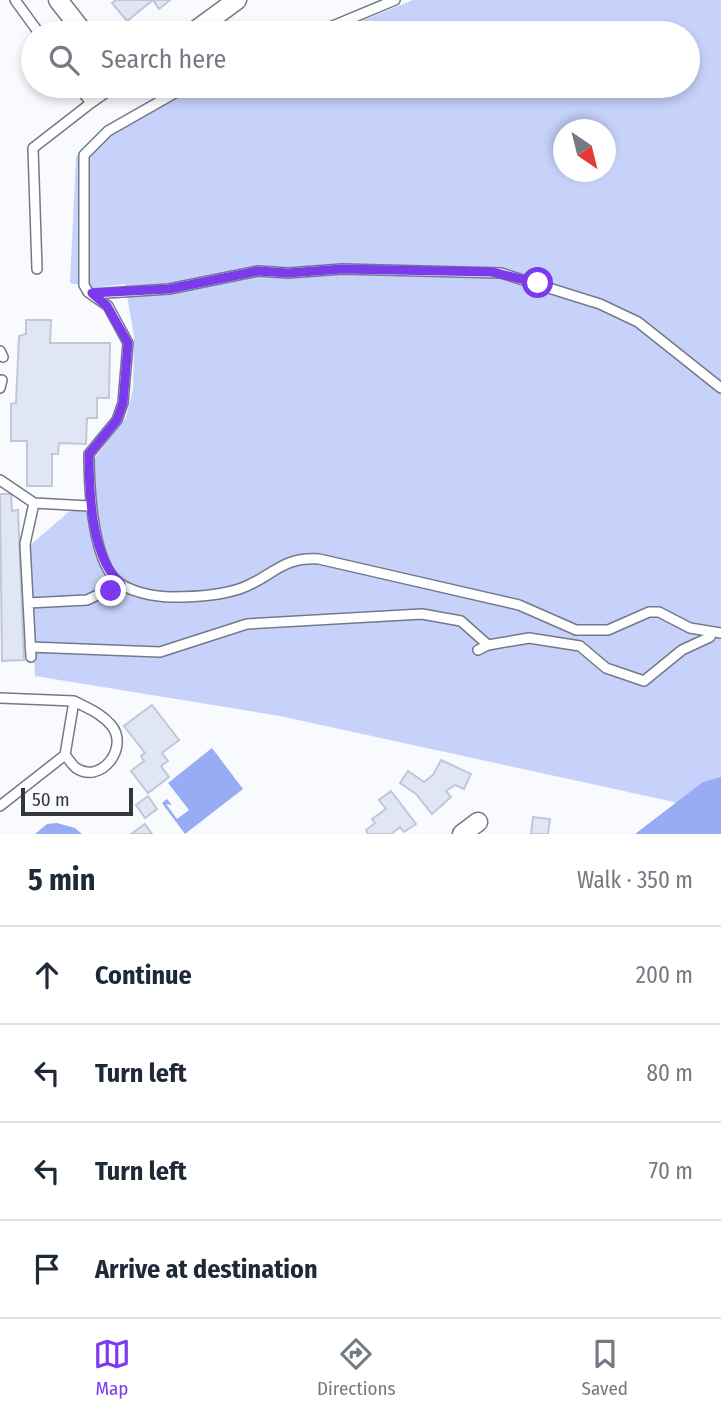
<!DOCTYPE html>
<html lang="en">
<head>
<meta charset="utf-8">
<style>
	:root { --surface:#fff; --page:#f2f2f3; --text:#1f2937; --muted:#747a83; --line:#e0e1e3; --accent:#7c3aed }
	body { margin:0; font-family:"Fira Sans Condensed",sans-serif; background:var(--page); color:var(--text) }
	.compass { position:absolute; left:553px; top:119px; width:63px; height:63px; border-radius:50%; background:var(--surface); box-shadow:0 4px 10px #0003; rotate:145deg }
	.scale { position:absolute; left:21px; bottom:18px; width:112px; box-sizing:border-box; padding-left:7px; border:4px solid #34363d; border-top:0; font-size:19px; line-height:24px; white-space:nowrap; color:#34363d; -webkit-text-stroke:5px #f9fafe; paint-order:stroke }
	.stop { position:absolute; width:21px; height:21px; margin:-16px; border:5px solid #7c3aed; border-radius:50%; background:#fff }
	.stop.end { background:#7c3aed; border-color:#fff; box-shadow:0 2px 7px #0008 }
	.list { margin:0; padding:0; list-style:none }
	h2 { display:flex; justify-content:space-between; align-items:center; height:91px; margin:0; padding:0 28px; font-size:30px }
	h2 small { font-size:23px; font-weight:400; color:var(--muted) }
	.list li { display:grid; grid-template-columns:46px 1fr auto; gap:21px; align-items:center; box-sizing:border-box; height:98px; padding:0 28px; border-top:2px solid var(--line) }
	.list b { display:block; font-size:26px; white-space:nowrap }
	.list em { font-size:23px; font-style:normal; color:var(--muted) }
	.icon { flex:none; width:38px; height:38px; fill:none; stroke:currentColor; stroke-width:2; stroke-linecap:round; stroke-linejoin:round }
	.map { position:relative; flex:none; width:721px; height:834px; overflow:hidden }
	.search { position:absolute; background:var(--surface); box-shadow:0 4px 10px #0003; left:21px; right:21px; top:21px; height:77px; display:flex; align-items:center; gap:18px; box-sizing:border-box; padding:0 24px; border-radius:38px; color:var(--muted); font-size:26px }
	.sheet { height:483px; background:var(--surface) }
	nav { display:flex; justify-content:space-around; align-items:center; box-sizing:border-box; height:98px; border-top:2px solid var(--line); background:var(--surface); font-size:19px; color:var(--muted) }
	nav a { display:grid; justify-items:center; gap:4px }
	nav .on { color:var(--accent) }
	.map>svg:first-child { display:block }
</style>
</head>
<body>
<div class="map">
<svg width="721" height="834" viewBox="0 0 721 834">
	<rect width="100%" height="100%" fill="#f9fafe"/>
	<path fill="#c6d2fa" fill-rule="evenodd" d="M413 0H721V834H701L674 802 280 716 35 676 29 546 92 492V462L126 417 133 389 134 336 125 284 92 288 70 283 76 157 112 124 204 86H688V33H332ZM564 130H606V172H564Z"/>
	<path fill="#98acf5" d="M212 748 243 789 185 834 162 803 167 799 172 805 166 804 177 819 189 810 168 783Z
		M721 777V834H635L703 782Z
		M57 823 75 828 82 834H35L47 824Z"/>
	<path fill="#e1e6f5" stroke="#c1c7d9" stroke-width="2" d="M116 0H170L159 9 153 0 127 21 112 3Z
		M26 320H51L50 343H110L109 398H97V418H87L86 444 59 443 58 454H52V486H27V441H11V404L16 403 19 336 26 334Z
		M0 494H11L12 511 18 510 24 660 2 661Z
		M152 705 179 740 162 753 168 761 161 766 169 777 148 793 131 771 144 761 141 756 145 753 124 726Z
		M441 760 471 774 464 789 455 785 446 791 451 797 432 814 416 794 400 783 408 771 424 782 433 775Z
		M391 791 416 824 404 832 400 827 391 834H368L366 830 375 823 372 819 386 809 379 800Z
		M148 796 157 809 145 818 136 805Z
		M533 817 550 819 548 834H531Z
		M145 824 152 834H131Z"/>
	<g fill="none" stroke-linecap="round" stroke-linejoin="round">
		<g stroke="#737989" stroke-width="12">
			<path id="service" d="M15 0 39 33
				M316 33 395 0
				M187 86 108 131 84 155V285L88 292 108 306 128 343 123 403 117 420 89 454C89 486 92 553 114 578 126 592 155 597 173 597 196 597 220 596 242 588 274 576 280 557 319 559L519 605 576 630H608L649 612H659L690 628 721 633
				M91 103 115 86
				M37 269 33 148 91 103 78 86
				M92 294 169 289 258 271 288 273 342 269 501 273 600 304 638 322 721 388
				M0 351 3 357
				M0 388 2 380
				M0 480 34 503 89 506
				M28 603 87 600 121 584
				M30 647 160 652 247 624 422 614 461 621 488 645
				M478 650 488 645 529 638 580 646 606 668 644 681 682 650 710 637
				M31 657 25 544 34 503
				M0 698 74 701 65 755 0 806
				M65 755C68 758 72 765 76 768 101 785 130 747 111 725 101 713 87 708 74 701"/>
		</g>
		<g stroke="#737989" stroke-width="21">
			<path id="minor" d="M58 0 84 33
				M192 33 237 0
				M462 834 478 822"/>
		</g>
		<use href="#service" stroke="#fff" stroke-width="9"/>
		<use href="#minor" stroke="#fff" stroke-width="18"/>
	</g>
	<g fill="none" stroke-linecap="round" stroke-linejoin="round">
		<path stroke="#7c3aed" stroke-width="9" d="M111 591 121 584C91 558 89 492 89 454L117 420 123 403 128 343 107 306 92 293 169 289 258 271 288 273 342 269 492 272 538 283"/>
	</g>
</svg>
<svg class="compass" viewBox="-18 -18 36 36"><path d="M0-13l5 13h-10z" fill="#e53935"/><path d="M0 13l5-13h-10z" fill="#747a83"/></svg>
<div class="scale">50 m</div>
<div class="stop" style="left:538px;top:283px"></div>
<div class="stop end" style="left:111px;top:591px"></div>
<div class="search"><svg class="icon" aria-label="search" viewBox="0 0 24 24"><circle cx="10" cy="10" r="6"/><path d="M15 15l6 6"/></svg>Search here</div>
</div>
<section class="sheet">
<h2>5 min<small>Walk · 350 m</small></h2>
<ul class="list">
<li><svg class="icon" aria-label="ahead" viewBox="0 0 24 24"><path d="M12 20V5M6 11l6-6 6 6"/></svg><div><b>Continue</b></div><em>200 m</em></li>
<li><svg class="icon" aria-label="left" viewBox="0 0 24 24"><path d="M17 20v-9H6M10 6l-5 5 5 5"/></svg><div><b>Turn left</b></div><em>80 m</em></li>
<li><svg class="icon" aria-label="left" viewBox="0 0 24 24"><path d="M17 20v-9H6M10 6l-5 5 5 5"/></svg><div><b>Turn left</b></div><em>70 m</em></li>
<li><svg class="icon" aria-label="arrive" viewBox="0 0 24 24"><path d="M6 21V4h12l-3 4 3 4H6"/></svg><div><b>Arrive at destination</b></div></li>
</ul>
</section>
<nav>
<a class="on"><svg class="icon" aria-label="map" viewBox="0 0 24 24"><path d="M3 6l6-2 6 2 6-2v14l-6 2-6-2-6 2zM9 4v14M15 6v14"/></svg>Map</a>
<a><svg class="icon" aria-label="directions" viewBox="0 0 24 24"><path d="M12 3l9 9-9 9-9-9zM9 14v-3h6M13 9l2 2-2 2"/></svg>Directions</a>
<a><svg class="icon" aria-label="saved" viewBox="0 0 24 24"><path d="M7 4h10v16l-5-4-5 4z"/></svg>Saved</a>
</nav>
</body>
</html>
